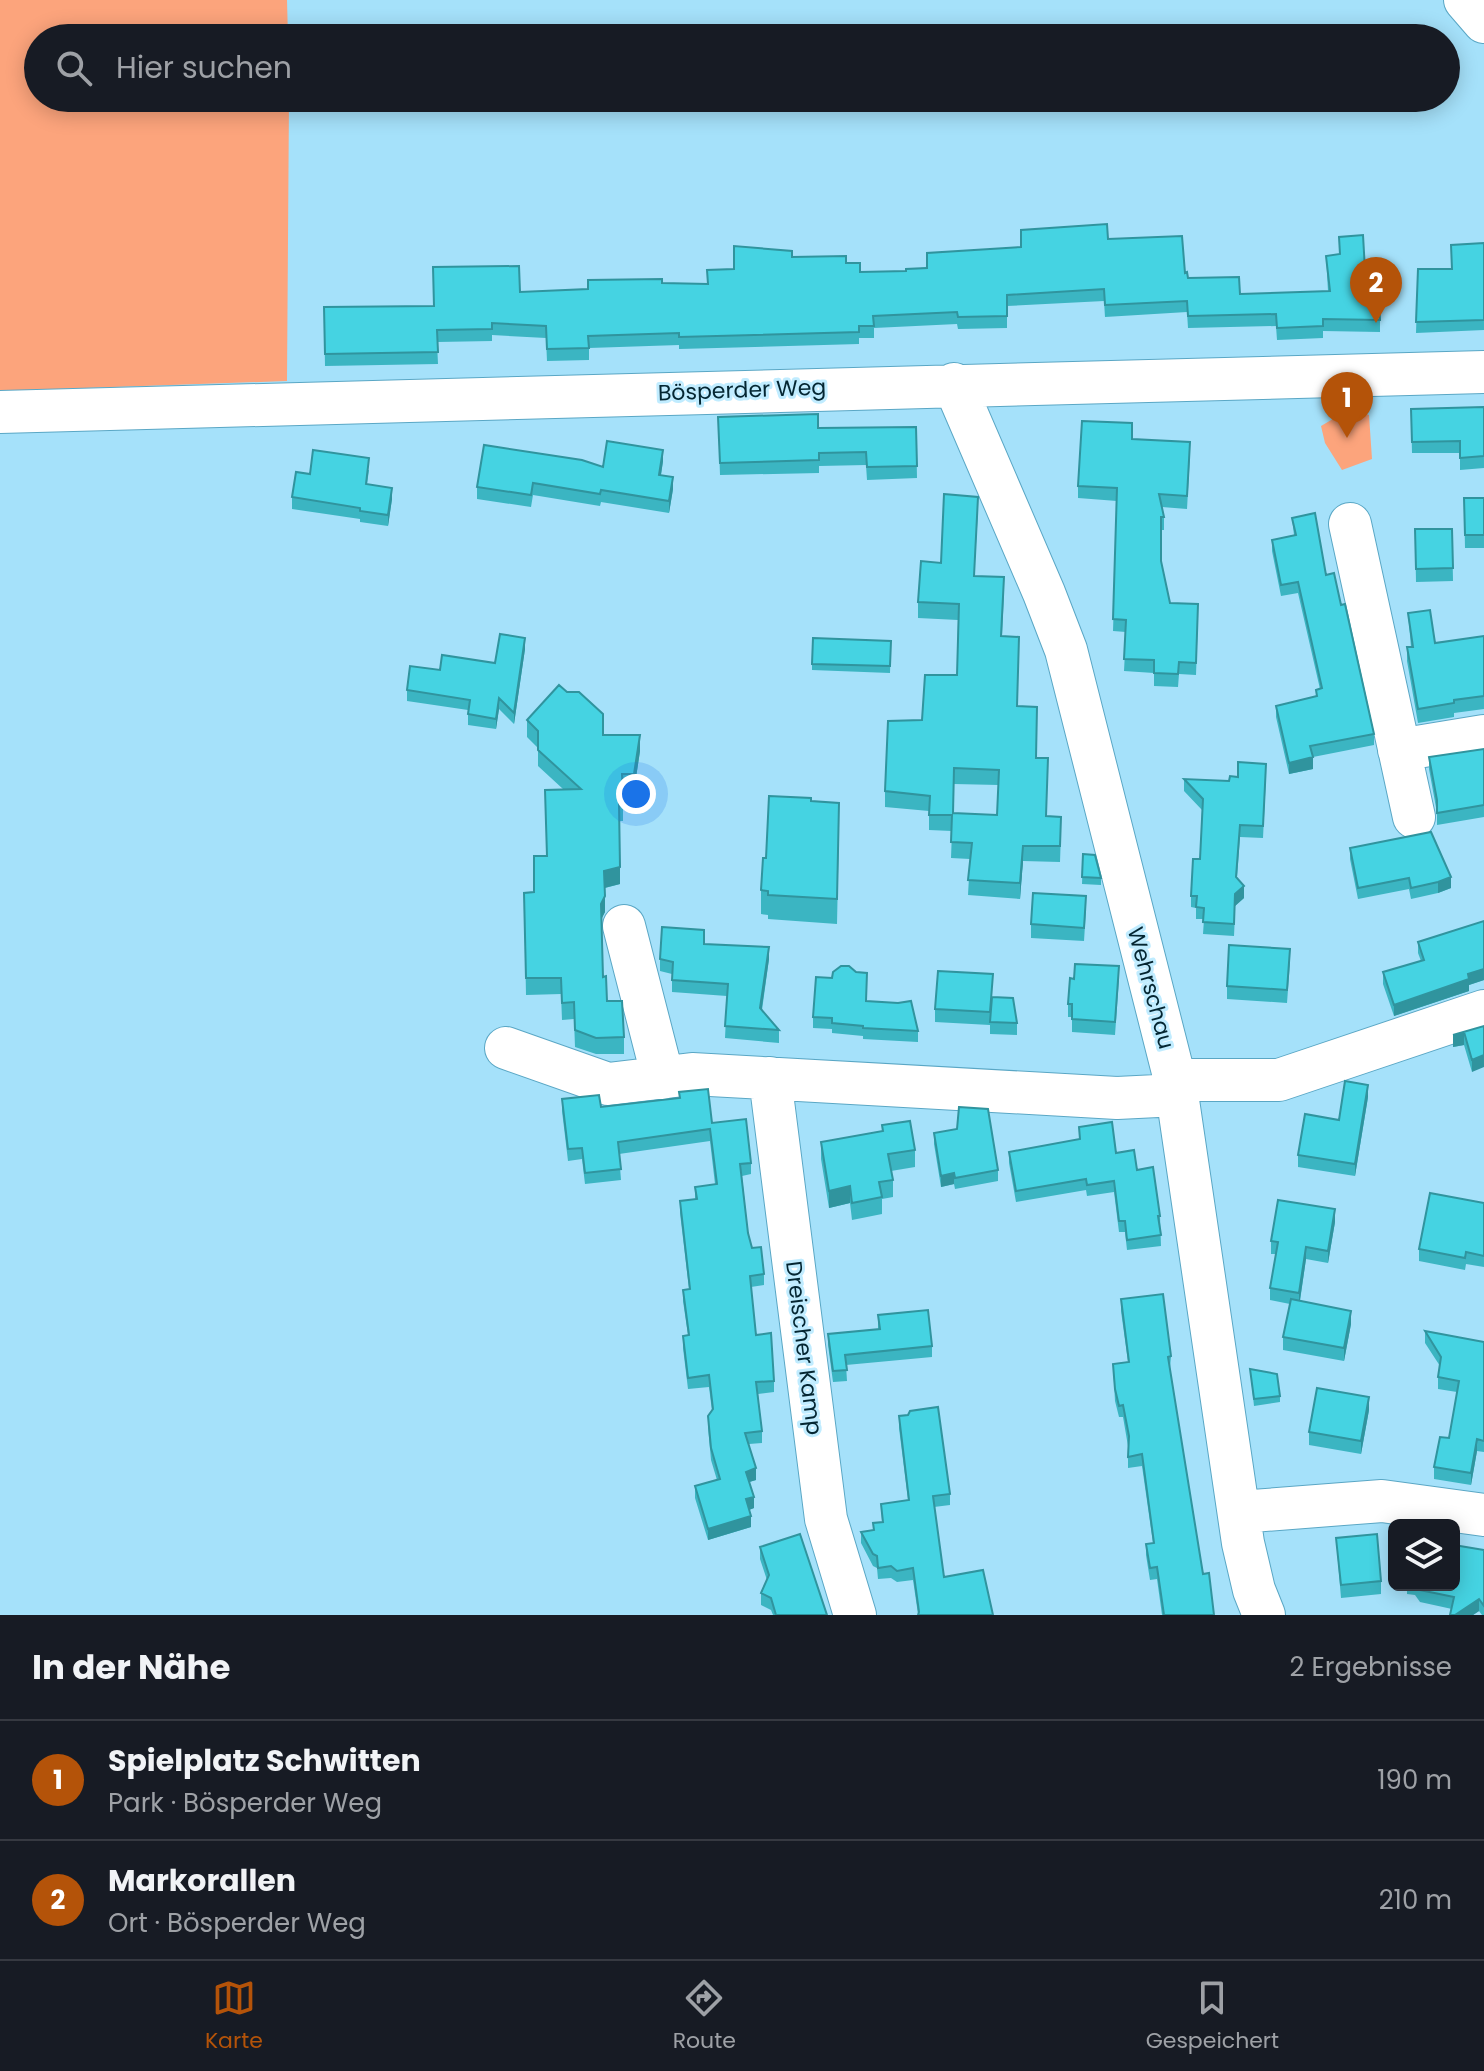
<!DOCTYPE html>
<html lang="de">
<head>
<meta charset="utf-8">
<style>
	:root { --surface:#171b24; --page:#242831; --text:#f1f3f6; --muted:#9ea1a6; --line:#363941; --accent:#b45309 }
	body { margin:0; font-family:Poppins,sans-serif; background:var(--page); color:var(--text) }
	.controls { position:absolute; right:24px; bottom:24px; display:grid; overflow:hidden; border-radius:12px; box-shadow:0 4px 20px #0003 }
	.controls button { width:72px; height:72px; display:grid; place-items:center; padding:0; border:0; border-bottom:2px solid var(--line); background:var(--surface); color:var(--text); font:40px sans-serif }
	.you { position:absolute; left:636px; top:794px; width:28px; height:28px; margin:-20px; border:6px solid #fff; border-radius:50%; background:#1a73e8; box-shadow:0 0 0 12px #1a73e833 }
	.badge { display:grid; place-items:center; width:52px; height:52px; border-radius:50%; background:var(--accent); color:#fff; font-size:26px; font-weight:700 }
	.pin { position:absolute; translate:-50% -66px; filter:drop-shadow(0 2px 4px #0008) }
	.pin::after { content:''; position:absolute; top:42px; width:28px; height:24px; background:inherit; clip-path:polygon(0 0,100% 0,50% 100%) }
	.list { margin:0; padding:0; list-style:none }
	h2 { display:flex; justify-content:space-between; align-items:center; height:104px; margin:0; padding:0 32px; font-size:34px }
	h2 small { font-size:26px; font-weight:400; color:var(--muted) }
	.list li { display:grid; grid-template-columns:52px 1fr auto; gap:24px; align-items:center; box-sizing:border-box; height:120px; padding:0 32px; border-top:2px solid var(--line) }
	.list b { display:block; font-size:30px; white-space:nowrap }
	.list p { margin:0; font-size:26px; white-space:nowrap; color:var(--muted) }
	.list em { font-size:26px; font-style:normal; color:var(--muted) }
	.icon { flex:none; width:44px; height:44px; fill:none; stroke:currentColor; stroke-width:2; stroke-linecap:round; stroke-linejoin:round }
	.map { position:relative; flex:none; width:1484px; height:1615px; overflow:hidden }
	.search { position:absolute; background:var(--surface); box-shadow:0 4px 20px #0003; left:24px; right:24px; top:24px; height:88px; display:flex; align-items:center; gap:20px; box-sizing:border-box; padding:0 28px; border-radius:44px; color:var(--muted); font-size:30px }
	.sheet { height:344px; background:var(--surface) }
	nav { display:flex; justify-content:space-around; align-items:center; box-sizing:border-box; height:112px; border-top:2px solid var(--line); background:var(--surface); font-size:22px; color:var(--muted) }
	nav a { display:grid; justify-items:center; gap:4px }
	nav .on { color:var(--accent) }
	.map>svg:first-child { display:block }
</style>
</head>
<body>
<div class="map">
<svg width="1484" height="1615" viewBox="0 0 1484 1615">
	<rect width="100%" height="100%" fill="#a5e1fa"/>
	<path fill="#fca47c" d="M0 0H287L288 38H38V98H289L287 381 0 391Z
		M1359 411 1369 415 1372 459 1342 470 1325 443 1321 426 1338 416Z"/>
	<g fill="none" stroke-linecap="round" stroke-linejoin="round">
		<g stroke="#5aa7c5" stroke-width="44">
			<path id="minor" d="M1465 0 1484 22
				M954 384 1044 593 1066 650 1175 1080 1243 1543 1254 1590 1264 1615
				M0 412 1484 372
				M1350 524 1414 817
				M1399 750 1484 736
				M624 926 663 1078
				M506 1048 608 1084 692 1074 1117 1098 1178 1095
				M770 1078 826 1519 855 1615
				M1175 1080H1279L1484 1011
				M1239 1512 1382 1501 1484 1515"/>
		</g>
		<use href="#minor" stroke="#fff" stroke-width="42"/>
	</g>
	<path fill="#3bb5c2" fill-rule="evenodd" d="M1339 237 1365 270 1380 320V332L1323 331V338L1277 340 1276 326 1188 328 1187 312 1105 317 1104 301 1007 306V328L958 329 957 324 874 328V338H859V344L679 349V345L589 348V360L547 361 546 338 492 335V341L437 342 438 364 325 366 324 307 433 306 520 292 588 289 662 283 707 284 734 269 792 257 846 263 860 272 906 271 1021 247 1108 239 1185 273 1188 278 1240 294 1328 291 1326 256 1339 255Z
		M1484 243V330L1416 333 1418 269H1452Z
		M1484 407V468L1460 470V453H1412L1411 409Z
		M718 417 818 428 916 427 917 478 867 480 866 465 819 466V473L720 475Z
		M1132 439 1190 455 1187 509 1162 507 1164 517V530H1161V561L1170 603 1198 617 1196 675 1179 674 1178 687 1154 686V673L1124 671 1126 632 1113 631 1117 501 1078 498V486Z
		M663 461 661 475 673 489 669 513 601 502 600 506 533 495 531 507 477 499V487L603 467Z
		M369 470 367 484 392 499 388 526 360 522V519L292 509V497L310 474Z
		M1464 498H1484V548H1465Z
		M978 512 974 576 1004 593 1002 636 1017 706 1036 758 1046 816 1061 832 1060 862 1023 861 1020 899 968 895 970 859 951 858 952 831 929 830V811L885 807V791L922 720 957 675 958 620 918 618V602L941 563ZM954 784 999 785 997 815 953 813Z
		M1292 518 1326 575 1341 605 1374 734V745L1313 757V769L1289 774 1276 717V706L1316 696V690L1320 689 1298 593 1281 596 1272 551V540L1294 535Z
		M1415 529H1452L1453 581 1416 582Z
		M1408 613 1435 643 1484 636V709L1454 713V717L1418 723 1407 661V647H1411Z
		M891 641 890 673 812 670V664Z
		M525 649 514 724 499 709 496 729 468 725V710L407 701V690L440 670 495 663Z
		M527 720 603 735 640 751 634 791H623V821H619L620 884 605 888V912L601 919 603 977 607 1001 624 1037V1054H596L575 1047 574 1019 562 1020 561 994 526 995 524 893 534 892 546 856 563 789 538 766V748L527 737Z
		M1484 749V817L1437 825V813L1429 769V757Z
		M1266 776 1263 838 1240 837 1237 878 1244 898 1235 906 1234 936 1203 934 1204 919H1196V908L1191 907V896L1200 859 1202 810 1184 791V779L1229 781 1238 777Z
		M811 801 839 827 837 924 768 919V915L761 914V890L766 858Z
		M1350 848 1451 888 1438 893 1411 899 1409 889 1358 899 1350 859Z
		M1083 854 1101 878V885L1082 884Z
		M1086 909 1084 941 1031 938V924Z
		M1484 921V980L1469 985V991L1394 1016 1383 984V972L1421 961 1418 953V942Z
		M704 944 769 959 762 1010 779 1030V1043L725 1038 727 996 672 992V974L660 971V959Z
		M1290 962 1287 1003 1227 999V986Z
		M1119 979 1115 1035 1072 1032V1017H1068V1004Z
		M992 997 1017 1023V1035L990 1034V1025L935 1022V1009Z
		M866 1001 918 1031V1042L863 1039V1036L832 1033V1029L813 1028V1017Z
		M1484 1026 1472 1072 1464 1045 1453 1047V1035Z
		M1368 1097 1355 1176 1298 1167V1155L1339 1120Z
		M562 1099 601 1107 712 1123 751 1163V1174L742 1176 748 1233 752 1248 764 1274V1285L751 1287 756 1335 774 1381V1392L758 1394 762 1431V1443L749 1444 756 1480 749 1482 754 1508 749 1510 751 1527 708 1540 695 1498V1486L717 1480 711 1460 708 1427V1416L712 1411 709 1387 688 1389 683 1348V1336L688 1335 683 1301V1290L689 1289 680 1213V1201L695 1200V1187L715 1184 710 1141 619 1154 621 1180 585 1184 582 1159 568 1161 562 1111Z
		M882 1125 915 1150V1167L891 1171 893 1180V1197L882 1199V1214L852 1220 850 1203 829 1208 821 1159V1142L882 1131Z
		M1079 1127 1116 1153 1137 1170 1160 1216 1161 1246 1127 1250 1125 1232H1119L1114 1192 1087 1196 1086 1190 1016 1202 1009 1163V1152L1079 1139Z
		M934 1133 998 1170V1181L955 1189 954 1184 941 1187 934 1144Z
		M1484 1203V1267L1466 1264 1465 1270 1419 1261V1249Z
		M1335 1222 1328 1263 1306 1259 1300 1301 1351 1324 1344 1361 1283 1350V1337L1290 1304 1270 1300V1288L1276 1254H1271V1241Z
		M1121 1299 1171 1356 1170 1368 1203 1574 1214 1615H1162L1157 1579 1150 1580 1146 1555V1544L1153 1543 1142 1466 1128 1468V1446L1123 1417H1119L1115 1401 1113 1364 1128 1362 1121 1311Z
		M878 1315 932 1346V1357L846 1365 847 1381 833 1382 828 1345V1334L878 1329Z
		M1425 1331 1484 1342V1452L1477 1451 1471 1485 1434 1479V1467L1449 1438 1457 1392 1438 1389V1377L1440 1366 1425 1343Z
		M1250 1369 1280 1396V1402L1254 1406Z
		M1369 1410 1361 1454 1309 1445V1432Z
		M899 1416 950 1494V1505L934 1507 944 1577 918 1614 913 1580 897 1582 891 1578 878 1579 877 1568 873 1566 861 1543V1532L873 1530V1523L882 1522 881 1504 908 1500 899 1428Z
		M1336 1538 1381 1581V1594L1341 1598Z
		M760 1547 827 1615H773L771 1610 761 1605V1593L767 1580 760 1559Z
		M1484 1550V1615H1482L1479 1611 1473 1615H1450L1452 1609 1420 1602 1415 1595 1407 1594V1585H1454Z"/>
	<path fill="#30949e" d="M663 450V461L659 487V475Z
		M673 477V489L669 513V501Z
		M392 488V499L388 526V515Z
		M525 638V649L514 724V713Z
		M499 698V709L496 729V719Z
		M640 735V751L634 791V774Z
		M1313 757V769L1289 774V763Z
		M1023 846V861L1020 899V883Z
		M620 867V884L604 888V871Z
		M1451 877V888L1438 893V882Z
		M1244 886V898L1235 906 1234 936 1235 894Z
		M605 896V912L601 920V904Z
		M769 947V959L760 1020V1008Z
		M1484 969V980L1469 985V991L1394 1016V1005L1468 974Z
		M1464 1032V1045L1453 1047V1035Z
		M1484 1055V1067L1472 1072V1060Z
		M1368 1085V1097L1355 1176V1164Z
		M954 1173V1184L941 1187V1176Z
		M850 1186V1203L829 1208V1191Z
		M1335 1209V1222L1328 1263V1251Z
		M1306 1247V1259L1299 1306V1293Z
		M1351 1311V1324L1344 1361V1348Z
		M1369 1397V1410L1361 1454V1441Z
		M1477 1439V1451L1471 1485V1473Z
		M756 1468V1480L746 1483V1472Z
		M754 1497V1508L746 1511V1499Z
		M751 1516V1527L708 1540V1529Z
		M1479 1599V1611L1473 1615H1455Z"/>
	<path fill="#45d3e2" stroke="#30949e" stroke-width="2" fill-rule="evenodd" d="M1107 224 1108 239 1182 236 1185 273 1187 272 1188 278 1239 277 1240 294 1330 291 1326 256 1340 254 1339 237 1363 235 1365 270H1377L1380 320 1323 319V326L1277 328 1276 314 1188 316 1187 301 1105 305 1104 289 1007 295V316L958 317 957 312 873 316 874 326H859V332L679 337V333L588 336 589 348 547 349 546 326 492 323V329L437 330 438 352 325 354 324 307 434 306 433 267 519 266 520 292 588 289V280L662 279V283L708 284 707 270 734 269V246L792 251V257L846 256V263H860V272L906 271V269L927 268V253L1021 247V230Z
		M1484 243V320L1416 322 1418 269H1452L1451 245Z
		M1484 407V456L1460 458V441L1412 442 1411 409Z
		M818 414V428L916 427 917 466 867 467 866 452 819 453V460L720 463 718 417Z
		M1082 421 1132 423V439L1190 442 1187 496 1159 494 1164 517H1161V561L1170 603 1198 604 1196 663 1179 662 1178 674 1154 673V660L1124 659 1126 620 1113 619 1117 488 1078 486Z
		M607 441 663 450 659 475 673 477 669 501 601 490 600 494 533 483 531 495 477 487 484 445 582 460 603 467Z
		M313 450 369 458 366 484 392 488 388 515 360 511V508L292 497 296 472 310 474Z
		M944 494 978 497 974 576 1004 577 1001 636 1019 637 1017 706 1037 707 1036 758H1048L1046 816 1061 817 1060 846H1023L1020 883 968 880 972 843 951 842 952 815H929L930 796 885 791 888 721 922 720 925 675H957L959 604 918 602 921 561 941 563ZM954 768 999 770 997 815 953 813Z
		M1464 498H1484V535H1465Z
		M1315 513 1326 575 1334 573 1341 605 1345 604 1374 734 1310 746 1313 757 1289 763 1276 706 1317 696 1316 690 1322 688 1298 582 1281 585 1272 540 1296 535 1292 518Z
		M1415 529H1452L1453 568 1416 569Z
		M1430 610 1435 643 1484 636V696L1454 700V703L1418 709 1407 647H1413L1408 613Z
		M500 634 525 638 514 713 499 698 496 719 468 714 470 700 407 690 410 666 440 670 442 655 495 663Z
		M813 638 891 641 890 666 812 664Z
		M559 685 567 692H579L603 714V735H640L634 774H622L623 804H619L620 867 604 871 605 896 601 904 603 977 606 976 607 1001H622L624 1037 596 1038 575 1030 574 1002 562 1003 561 978H526L524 893 534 892V856H547L545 790 581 789 538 750V731L527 720Z
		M1484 749V805L1437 813V800L1429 757Z
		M1238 762 1266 764 1263 826 1240 825 1236 877 1244 886 1235 894 1234 924 1203 922 1204 908 1196 907 1197 896H1191L1193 859H1200L1203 799 1184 779 1229 781 1230 776 1238 777Z
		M769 796 811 798V801L839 803 837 899 768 895V891L761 890 763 858H766Z
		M1431 832 1451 877 1438 882 1411 888 1409 878 1358 888 1350 848Z
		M1083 854 1095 855 1101 878 1082 877Z
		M1033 893 1086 896 1084 928 1031 924Z
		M1484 921V969L1468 974 1469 979 1394 1005 1383 972 1424 960 1418 942Z
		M662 927 704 930V944L769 947 760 1008 779 1030 725 1026 728 984 672 980 673 962 660 959Z
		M1229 945 1290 949 1287 990 1227 986Z
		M1075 964 1119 966 1115 1022 1072 1019V1004H1068L1070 978 1074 979Z
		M841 966H849L856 972 867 973 866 1001 898 1003 911 1001 918 1031 863 1028V1026L832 1023V1018L813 1017 816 977 832 978 833 972Z
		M938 971 993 974 990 1012 935 1009Z
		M992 997 1013 998 1017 1023 990 1022Z
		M1484 1026V1055L1472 1060 1464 1032 1453 1035Z
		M1345 1081 1368 1085 1355 1164 1298 1155 1305 1114 1339 1120Z
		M708 1089 712 1123 746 1119 751 1163 740 1164 748 1233 752 1248 761 1247 764 1274 750 1276 756 1335 771 1333 774 1381 756 1382 762 1431 745 1433 756 1468 746 1472 754 1497 746 1499 751 1516 708 1529 695 1486 720 1479 711 1448 708 1416 713 1409 709 1375 688 1378 683 1336 689 1335 683 1290 690 1289 680 1201 697 1199 695 1187 717 1184 710 1129 618 1142 621 1169 585 1173 582 1148 568 1149 562 1099 599 1095 601 1107 680 1098 679 1092Z
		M959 1107 988 1109 998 1170 955 1178 954 1173 941 1176 934 1133 957 1129Z
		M910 1121 915 1150 888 1154 893 1180 879 1182 882 1197 852 1203 850 1186 829 1191 821 1142 883 1131 882 1125Z
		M1112 1122 1116 1153 1134 1150 1137 1170 1153 1167 1160 1216H1158L1161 1235 1127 1240 1125 1221H1119L1114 1181 1087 1185 1086 1179 1016 1191 1009 1152 1080 1139 1079 1127Z
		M1430 1193 1484 1203V1256L1466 1252 1465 1258 1419 1249Z
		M1278 1200 1335 1209 1328 1251 1306 1247 1299 1293 1270 1288 1278 1242 1271 1241Z
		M1163 1294 1171 1356 1168 1357 1203 1574 1209 1573 1214 1615H1164L1157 1567 1150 1568 1146 1544 1154 1543 1142 1454 1128 1457 1129 1436 1123 1405 1119 1406 1115 1389 1113 1364 1129 1362 1121 1299Z
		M1291 1299 1351 1311 1344 1348 1283 1337Z
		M928 1310 932 1346 845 1355 847 1370 833 1371 828 1334 880 1329 878 1315Z
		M1425 1331 1484 1342V1441L1477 1439 1471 1473 1434 1467 1440 1437 1449 1438 1459 1381 1438 1377 1441 1357Z
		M1250 1369 1277 1374 1280 1396 1254 1399Z
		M1317 1388 1369 1397 1361 1441 1309 1432Z
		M938 1407 950 1494 933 1496 944 1577 983 1570 993 1615H918L919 1612 913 1568 897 1571 891 1566 878 1568 877 1556 873 1554 861 1532 874 1530 873 1523 883 1522 881 1504 909 1500 899 1416 908 1415 910 1411Z
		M800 1534 827 1615H776L771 1598 761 1593 769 1575 760 1547Z
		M1377 1534 1381 1581 1341 1585 1336 1538Z
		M1454 1545 1484 1550V1606L1479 1599 1455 1615H1450L1454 1597 1420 1590 1416 1585H1454Z"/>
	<g text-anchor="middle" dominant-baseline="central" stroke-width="6" stroke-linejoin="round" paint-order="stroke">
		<g font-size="22" fill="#042632" stroke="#c0ecff">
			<text transform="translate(742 390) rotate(-2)">Bösperder Weg</text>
			<text transform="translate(1151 988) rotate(75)">Wehrschau</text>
			<text transform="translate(804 1348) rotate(83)">Dreischer Kamp</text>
		</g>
	</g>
</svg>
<div class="controls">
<button><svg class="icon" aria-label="layers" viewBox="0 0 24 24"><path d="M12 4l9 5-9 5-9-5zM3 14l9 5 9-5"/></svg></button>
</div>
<div class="you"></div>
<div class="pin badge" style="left:1347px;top:438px">1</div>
<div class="pin badge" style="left:1376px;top:323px">2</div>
<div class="search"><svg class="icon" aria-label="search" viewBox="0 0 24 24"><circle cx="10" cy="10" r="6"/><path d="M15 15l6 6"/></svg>Hier suchen</div>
</div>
<section class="sheet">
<h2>In der Nähe<small>2 Ergebnisse</small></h2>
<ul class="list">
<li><span class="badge">1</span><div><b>Spielplatz Schwitten</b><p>Park · Bösperder Weg</p></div><em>190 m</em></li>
<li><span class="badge">2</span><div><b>Markorallen</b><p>Ort · Bösperder Weg</p></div><em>210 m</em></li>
</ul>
</section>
<nav>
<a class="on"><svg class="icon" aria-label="map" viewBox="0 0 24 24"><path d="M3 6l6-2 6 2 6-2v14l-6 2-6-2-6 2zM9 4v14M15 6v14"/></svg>Karte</a>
<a><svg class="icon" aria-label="directions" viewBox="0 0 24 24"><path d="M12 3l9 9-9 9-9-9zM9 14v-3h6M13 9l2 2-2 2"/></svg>Route</a>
<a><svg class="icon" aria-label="saved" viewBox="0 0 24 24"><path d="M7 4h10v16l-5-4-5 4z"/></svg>Gespeichert</a>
</nav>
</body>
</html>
